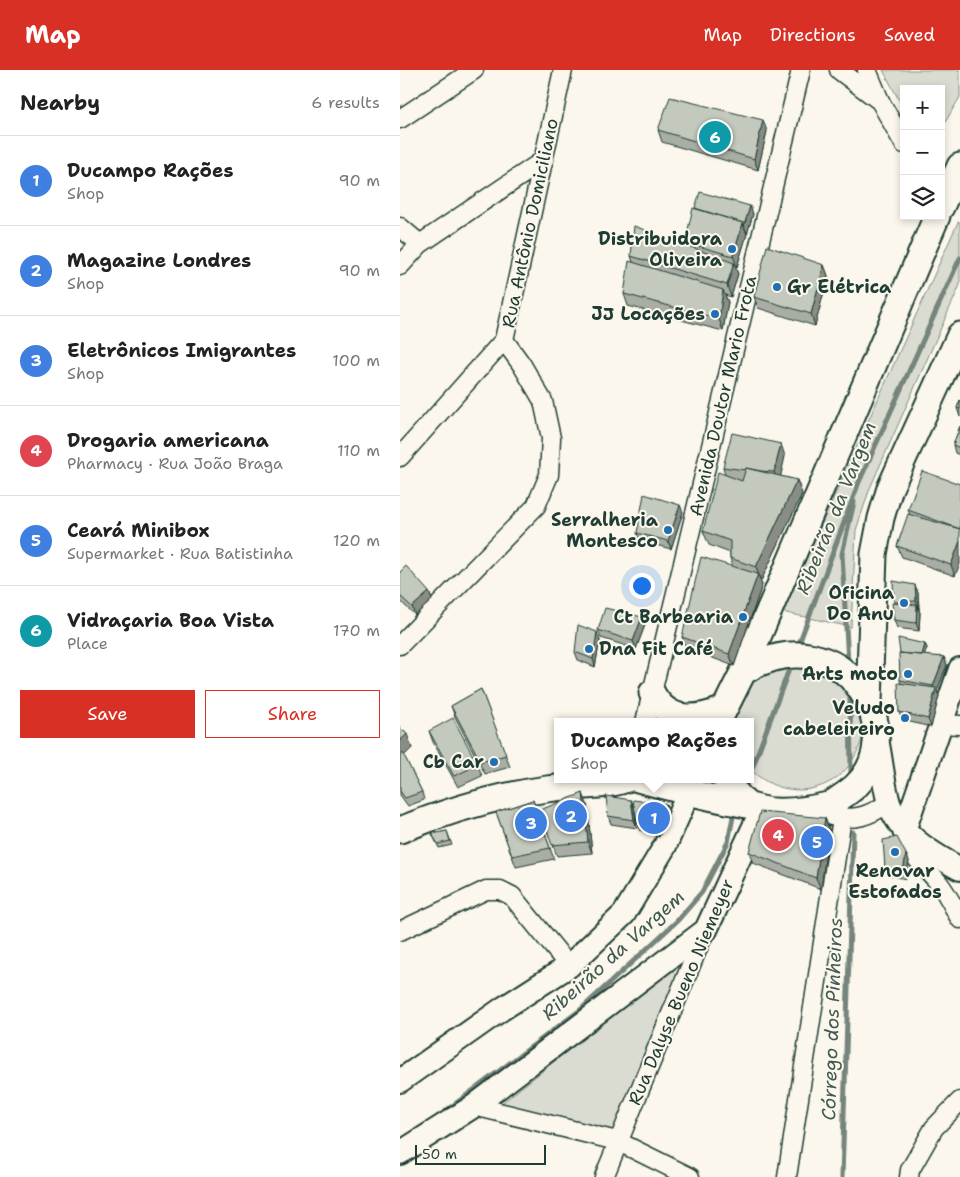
<!DOCTYPE html>
<html lang="en">
<head>
<meta charset="utf-8">
<style>
	:root { --surface:#fff; --page:#f2f2f2; --text:#222; --muted:#767676; --line:#e0e0e0; --accent:#d93025 }
	body { margin:0; font-family:"Shantell Sans",sans-serif; background:var(--page); color:var(--text) }
	.controls { position:absolute; right:15px; top:15px; display:grid; overflow:hidden; border-radius:0px; box-shadow:0 2px 8px #0003 }
	.controls button { width:45px; height:45px; display:grid; place-items:center; padding:0; border:0; border-bottom:1px solid var(--line); background:var(--surface); color:var(--text); font:25px sans-serif }
	.scale { position:absolute; left:15px; bottom:12px; width:131px; box-sizing:border-box; padding-left:5px; border:2px solid #1f3d34; border-top:0; font-size:14px; line-height:18px; white-space:nowrap; color:#1f3d34; -webkit-text-stroke:4px #fbf7ec; paint-order:stroke }
	.you { position:absolute; left:241px; top:515px; width:18px; height:18px; margin:-12px; border:4px solid #fff; border-radius:50%; background:#1a73e8; box-shadow:0 0 0 8px #1a73e833 }
	.badge { display:grid; place-items:center; width:32px; height:32px; border-radius:50%; background:var(--accent); color:#fff; font-size:16px; font-weight:700 }
	.pin { position:absolute; translate:-50% -50%; border:2px solid #fff; box-shadow:0 1px 5px #0006 }
	.popup { position:absolute; left:154px; top:648px; width:200px; height:65px; box-sizing:border-box; display:grid; place-content:center; border-radius:0px; background:var(--surface); filter:drop-shadow(0 1px 4px #0005); font-size:16px; white-space:nowrap; color:var(--muted) }
	.popup b { font-size:19px; color:var(--text) }
	.popup::after { content:''; position:absolute; left:50%; top:100%; margin-left:-10px; border:10px solid transparent; border-top-color:var(--surface) }
	.list { margin:0; padding:0; list-style:none }
	h2 { display:flex; justify-content:space-between; align-items:center; height:65px; margin:0; padding:0 20px; font-size:21px }
	h2 small { font-size:16px; font-weight:400; color:var(--muted) }
	.list li { display:grid; grid-template-columns:32px 1fr auto; gap:15px; align-items:center; box-sizing:border-box; height:90px; padding:0 20px; border-top:1px solid var(--line) }
	.list b { display:block; font-size:19px; white-space:nowrap }
	.list p { margin:0; font-size:16px; white-space:nowrap; color:var(--muted) }
	.list em { font-size:16px; font-style:normal; color:var(--muted) }
	.actions { display:flex; gap:10px; padding:15px 20px }
	.actions a { flex:1; padding:11px 0; border:1px solid var(--accent); border-radius:0px; text-align:center; font-size:18px; color:var(--accent) }
	.actions .main { background:var(--accent); color:#fff }
	.icon { flex:none; width:28px; height:28px; fill:none; stroke:currentColor; stroke-width:2; stroke-linecap:round; stroke-linejoin:round }
	.map { position:relative; flex:none; width:560px; height:1107px; overflow:hidden }
	header { display:flex; align-items:center; gap:30px; box-sizing:border-box; height:70px; padding:0 25px; background:var(--accent); color:#fff }
	header strong { font-size:24px }
	nav { display:flex; gap:28px; margin-inline-start:auto; font-size:18px }
	main { display:flex }
	aside { flex:1; background:var(--surface) }
	.map>svg:first-child { display:block }
</style>
</head>
<body>
<header>
<strong>Map</strong>
<nav><a>Map</a><a>Directions</a><a>Saved</a></nav>
</header>
<main>
<aside>
<h2>Nearby<small>6 results</small></h2>
<ul class="list">
<li><span class="badge" style="background:#3f7fe0">1</span><div><b>Ducampo Rações</b><p>Shop</p></div><em>90 m</em></li>
<li><span class="badge" style="background:#3f7fe0">2</span><div><b>Magazine Londres</b><p>Shop</p></div><em>90 m</em></li>
<li><span class="badge" style="background:#3f7fe0">3</span><div><b>Eletrônicos Imigrantes</b><p>Shop</p></div><em>100 m</em></li>
<li><span class="badge" style="background:#e0444e">4</span><div><b>Drogaria americana</b><p>Pharmacy · Rua João Braga</p></div><em>110 m</em></li>
<li><span class="badge" style="background:#3f7fe0">5</span><div><b>Ceará Minibox</b><p>Supermarket · Rua Batistinha</p></div><em>120 m</em></li>
<li><span class="badge" style="background:#0f9aa8">6</span><div><b>Vidraçaria Boa Vista</b><p>Place</p></div><em>170 m</em></li>
</ul>
<div class="actions"><a class="main">Save</a><a>Share</a></div>
</aside>
<div class="map">
<svg width="560" height="1107" viewBox="0 0 560 1107">
	<rect width="100%" height="100%" fill="#fbf7ec"/>
	<filter id="ink" filterUnits="userSpaceOnUse"><feTurbulence type="fractalNoise" baseFrequency=".02" numOctaves="2"/><feDisplacementMap in="SourceGraphic" scale="10" xChannelSelector="R" yChannelSelector="G"/><feConvolveMatrix kernelMatrix="1 2 1 2 8 2 1 2 1" color-interpolation-filters="sRGB"/></filter>
	<g filter="url(#ink)">
		<path fill="#dbdcd1" stroke="#7d8c82" d="M483 0H560V27L541 59V19H504V39Z
			M558 152H560V215L470 418 456 460 451 557 382 542Z
			M384 591 444 609C450 621 460 634 463 647 465 656 463 669 459 677 442 724 385 734 350 699V652H332C340 613 352 611 384 591Z
			M288 889 213 1062 121 1038 98 1036 265 904Z"/>
		<g fill="none" stroke-linecap="round" stroke-linejoin="round">
			<path stroke="#74847b" stroke-width="5" d="M397 579 459 412 560 188
				M448 593 442 484 454 432
				M450 621 451 705
				M350 704 391 594
				M344 720 348 709
				M47 1040 179 941 277 851 302 822 328 772 334 742
				M442 1107 453 762"/>
			<g stroke="#1f3d34" stroke-width="21">
				<path id="minor" d="M439 0 480 31
					M467 0 480 31 504 74
					M0 49 74 0
					M0 157 20 174
					M0 196 20 174 144 90
					M0 387 104 270 163 0
					M0 575 136 436 149 405 151 368 143 331 122 295 104 270
					M245 652 401 0
					M541 654 560 655
					M431 746C456 751 468 746 489 733
					M504 761C505 782 525 796 538 812 547 823 553 836 560 849
					M0 861 86 820H100L112 826 169 896
					M74 1036 217 1071 290 1107
					M204 1107 305 861
					M387 1107 442 748
					M509 1107 510 1100 534 1058 560 1031"/>
			</g>
			<g stroke="#1f3d34" stroke-width="26">
				<path id="tertiary" d="M476 665C481 685 483 713 489 733 499 765 533 784 560 799
					M504 761 560 599
					M0 1011 102 939 169 896 224 844 265 776 288 724
					M0 1083 74 1036 306 860 362 739"/>
			</g>
			<g stroke="#1f3d34" stroke-width="29">
				<path id="secondary" d="M541 137 560 96
					M252 623C268 654 297 650 324 639
					M469 633 474 484 481 448 490 418 560 265
					M318 652 343 602 537 146
					M238 709C273 719 307 727 342 734 353 736 364 741 375 741 392 742 411 739 428 735 434 733 441 727 447 723 521 671 443 538 343 602
					M326 709 335 722 347 735
					M0 760C49 740 95 726 147 719 173 715 203 718 227 709"/>
			</g>
			<use href="#minor" stroke="#fbf7ec" stroke-width="18"/>
			<use href="#tertiary" stroke="#fbf7ec" stroke-width="22"/>
			<use href="#secondary" stroke="#fbf7ec" stroke-width="25"/>
		</g>
		<path fill="#a9ada3" stroke="#1f3d34" d="M258 60 367 61 358 100 262 72Z
			M350 136 353 144 337 197H335L338 204 331 227 325 225 328 232 323 261 228 236 224 224 233 192 231 186 286 176 285 172 295 138Z
			M424 195 428 206 415 256 358 238 354 227Z
			M560 330V347L557 338Z
			M560 356V385L555 383 553 375Z
			M385 386 380 406 397 410 402 424 361 511H360L362 515 334 596 286 578 282 567 333 497 330 488V483L309 475 303 461 325 405 323 397Z
			M560 414 555 506 502 487 497 476 510 445 508 440Z
			M283 442 271 479 240 471 237 463Z
			M0 502 29 522 32 530 15 545 0 531Z
			M515 515 518 523 519 539 520 543 519 561 497 558 494 550V532Z
			M245 555 236 579 201 568 198 560Z
			M200 570 195 597 178 590 175 582Z
			M525 574 527 578 524 586 544 587 547 595 537 621 539 626 531 657 502 650 499 642 501 614 500 610Z
			M81 619 110 697 85 704 55 647 51 636Z
			M0 657 12 678 4 686 22 722 24 730 8 736 0 725Z
			M29 661 78 695 82 706 58 717 33 672Z
			M133 730 154 789 116 797 96 742Z
			M231 730 234 738 237 758 211 754 208 746Z
			M187 734 192 783 157 786 140 740Z
			M266 734 269 741 259 767 240 760 237 752Z
			M425 748 429 759 421 819 353 793 349 782Z
			M47 761 52 775 39 778 32 764Z
			M506 784 509 791 506 809 488 805 485 798Z"/>
		<path fill="#898d85" stroke="#1f3d34" d="M363 50 367 61 358 100 354 89Z
			M350 136 353 144 347 164 344 156Z
			M343 153 347 164 337 197 333 186Z
			M334 193 338 204 331 227 327 215Z
			M424 195 428 206 415 256 411 244Z
			M323 220 328 232 323 261 319 249Z
			M381 374 385 386 379 414 374 402Z
			M397 410 402 424 361 511 356 497Z
			M280 435 283 442 271 479 268 471Z
			M560 471V494L555 506 551 495Z
			M358 504 362 515 334 596 329 584Z
			M515 515 518 523 519 539 516 531Z
			M29 522 32 530 15 545 12 537Z
			M517 535 520 543 519 561 516 553Z
			M242 547 245 555 236 579 233 571Z
			M197 562 200 570 195 597 193 589Z
			M525 574 527 578 523 590 522 586Z
			M544 587 547 595 537 621 539 626 531 657 528 649 535 622 533 616Z
			M7 664 12 678 0 690V671Z
			M183 723 187 734 192 783 188 772Z
			M231 730 234 738 237 758 234 750Z
			M266 734 269 741 259 767 256 759Z
			M425 748 429 759 421 819 416 808Z
			M506 784 509 791 506 809 503 801Z"/>
		<path fill="#c4c9be" stroke="#1f3d34" d="M270 27 363 50 354 89 258 60Z
			M300 122 350 136 344 156 343 153 295 138Z
			M293 138 343 153 333 186 285 172Z
			M234 156 334 193 327 215 231 186Z
			M367 176 424 195 411 244 354 227Z
			M229 191 323 220 319 249 224 224Z
			M560 330V339L557 338Z
			M560 356V378L553 375Z
			M332 363 381 374 374 402 361 401 346 398 345 400 323 397Z
			M346 398 397 410 356 497 330 488V471L303 461 318 402 342 411Z
			M522 401 560 414V459L508 440Z
			M244 424 280 435 268 471 237 463Z
			M508 444 560 459V471L551 495 497 476Z
			M301 487 358 504 329 584 282 567Z
			M6 496 29 522 12 537 0 526V502Z
			M493 511 515 515 516 531 494 532Z
			M492 533 517 535 516 553 494 550Z
			M205 538 242 547 233 571 198 560Z
			M178 555 197 562 193 589 175 582Z
			M498 568 525 574 522 585 500 583Z
			M499 583 544 587 533 616 500 610Z
			M498 613 536 618 528 649 499 642Z
			M81 619 106 685 81 692 51 636Z
			M53 648 78 695 54 706 29 661Z
			M0 657 7 664 0 671Z
			M3 683 22 722 5 728 0 721V686Z
			M183 723 188 772 152 775 140 740Z
			M206 726 231 730 234 750 208 746Z
			M133 730 150 778 112 786 96 742Z
			M233 730 266 734 256 759 237 752Z
			M360 742 425 748 416 808 349 782Z
			M47 761 50 771 38 774 32 764Z
			M497 767 506 784 503 801 485 798 483 770Z"/>
	</g>
	<g fill="#1f6fb2" stroke="#fbf7ec" stroke-width="2">
		<circle cx="332" cy="179" r="5"/>
		<circle cx="377" cy="217" r="5"/>
		<circle cx="315" cy="244" r="5"/>
		<circle cx="268" cy="460" r="5"/>
		<circle cx="504" cy="533" r="5"/>
		<circle cx="343" cy="547" r="5"/>
		<circle cx="189" cy="579" r="5"/>
		<circle cx="508" cy="604" r="5"/>
		<circle cx="505" cy="648" r="5"/>
		<circle cx="94" cy="692" r="5"/>
		<circle cx="495" cy="782" r="5"/>
	</g>
	<g text-anchor="middle" dominant-baseline="central" stroke-width="4" stroke-linejoin="round" paint-order="stroke">
		<g font-size="18" fill="#1f3d34" stroke="#fbf7ec">
			<text transform="translate(130 153) rotate(-78)">Rua Antônio Domiciliano</text>
			<text transform="translate(323 326) rotate(-77)">Avenida Doutor Mario Frota</text>
			<text transform="translate(281 922) rotate(-67)">Rua Dalyse Bueno Niemeyer</text>
		</g>
		<g font-size="18" font-weight="bold" fill="#1f3d34" stroke="#fbf7ec" text-anchor="end">
			<text x="322" y="169">Distribuidora<tspan x="322" dy="21">Oliveira</tspan></text>
			<text x="387" y="217" text-anchor="start">Gr Elétrica</text>
			<text x="305" y="244">JJ Locações</text>
			<text x="258" y="450">Serralheria<tspan x="258" dy="21">Montesco</tspan></text>
			<text x="494" y="523">Oficina<tspan x="494" dy="21">Do Anu</tspan></text>
			<text x="333" y="547">Ct Barbearia</text>
			<text x="199" y="579" text-anchor="start">Dna Fit Café</text>
			<text x="498" y="604">Arts moto</text>
			<text x="495" y="638">Veludo<tspan x="495" dy="21">cabeleireiro</tspan></text>
			<text x="84" y="692">Cb Car</text>
			<text x="495" y="801" text-anchor="middle">Renovar<tspan x="495" dy="21">Estofados</tspan></text>
		</g>
		<g font-size="19" font-style="italic" fill="#425b52" stroke="#fbf7ec">
			<text transform="translate(436 438) rotate(-68)">Ribeirão da Vargem</text>
			<text transform="translate(213 885) rotate(-42)">Ribeirão da Vargem</text>
			<text transform="translate(432 949) rotate(-88)">Córrego dos Pinheiros</text>
		</g>
	</g>
</svg>
<div class="controls">
<button>+</button>
<button>−</button>
<button><svg class="icon" aria-label="layers" viewBox="0 0 24 24"><path d="M12 4l9 5-9 5-9-5zM3 14l9 5 9-5"/></svg></button>
</div>
<div class="scale">50 m</div>
<div class="you"></div>
<div class="pin badge" style="left:254px;top:748px;background:#3f7fe0">1</div>
<div class="popup"><b>Ducampo Rações</b>Shop</div>
<div class="pin badge" style="left:171px;top:746px;background:#3f7fe0">2</div>
<div class="pin badge" style="left:131px;top:753px;background:#3f7fe0">3</div>
<div class="pin badge" style="left:378px;top:765px;background:#e0444e">4</div>
<div class="pin badge" style="left:417px;top:772px;background:#3f7fe0">5</div>
<div class="pin badge" style="left:315px;top:67px;background:#0f9aa8">6</div>
</div>
</main>
</body>
</html>
